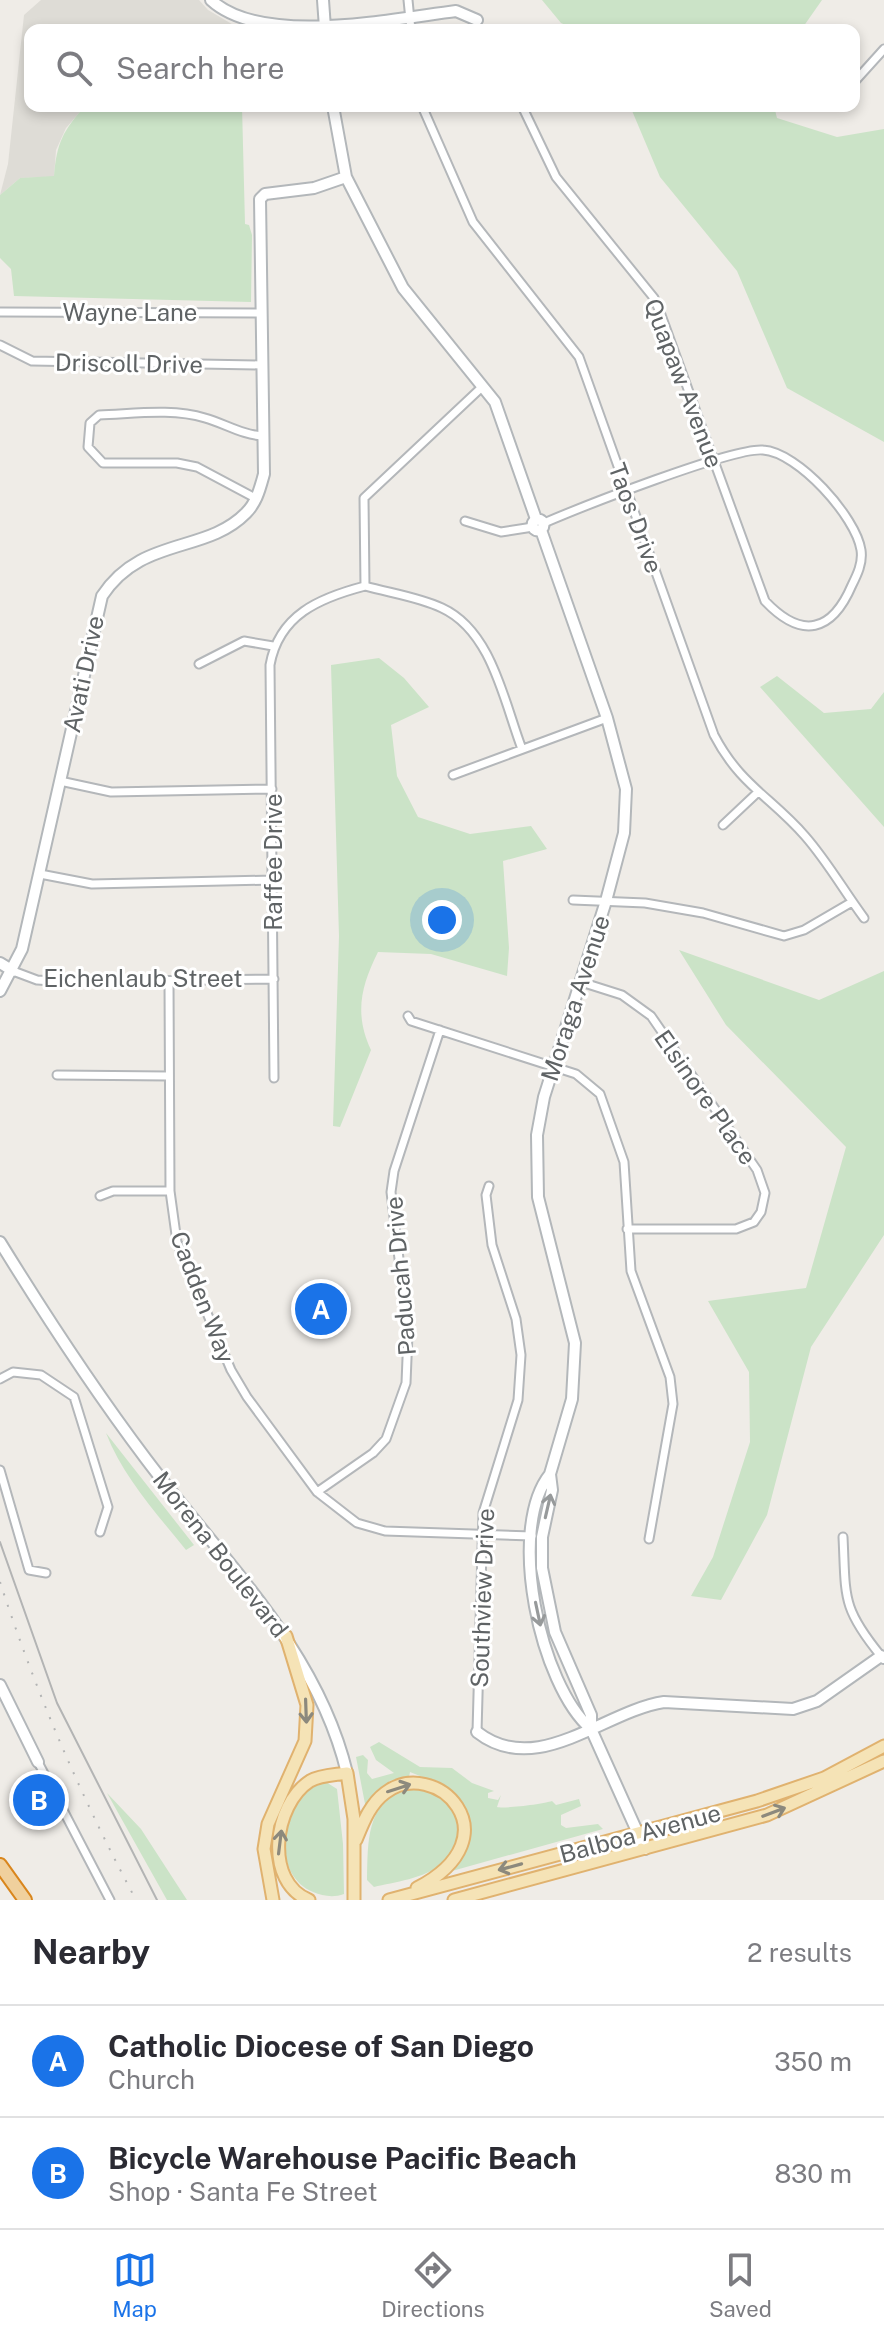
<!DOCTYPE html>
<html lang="en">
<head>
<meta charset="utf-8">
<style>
	:root { --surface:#fff; --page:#f2f2f3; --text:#2b2b33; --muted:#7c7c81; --line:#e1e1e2; --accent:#1a73e8 }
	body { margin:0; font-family:"Public Sans",sans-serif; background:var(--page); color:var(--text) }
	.you { position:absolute; left:442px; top:920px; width:28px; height:28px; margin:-20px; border:6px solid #fff; border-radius:50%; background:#1a73e8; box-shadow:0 0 0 12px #1a73e833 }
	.badge { display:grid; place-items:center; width:52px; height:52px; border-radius:50%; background:var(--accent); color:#fff; font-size:26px; font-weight:700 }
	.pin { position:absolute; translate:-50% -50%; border:4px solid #fff; box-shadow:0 2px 8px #0006 }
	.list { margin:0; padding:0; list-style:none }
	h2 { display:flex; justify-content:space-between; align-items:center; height:104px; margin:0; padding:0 32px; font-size:34px }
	h2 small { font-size:26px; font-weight:400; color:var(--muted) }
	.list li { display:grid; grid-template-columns:52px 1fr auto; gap:24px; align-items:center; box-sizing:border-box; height:112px; padding:0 32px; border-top:2px solid var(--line) }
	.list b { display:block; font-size:30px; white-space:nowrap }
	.list p { margin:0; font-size:26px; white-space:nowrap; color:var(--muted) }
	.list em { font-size:26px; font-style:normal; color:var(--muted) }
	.icon { flex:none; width:44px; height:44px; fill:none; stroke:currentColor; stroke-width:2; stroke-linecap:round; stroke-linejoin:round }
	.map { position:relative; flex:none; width:884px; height:1900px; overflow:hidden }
	.search { position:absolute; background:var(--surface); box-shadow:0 4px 12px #0003; left:24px; right:24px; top:24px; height:88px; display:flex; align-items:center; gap:20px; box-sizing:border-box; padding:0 28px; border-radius:16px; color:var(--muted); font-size:30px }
	.sheet { height:328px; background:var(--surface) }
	nav { display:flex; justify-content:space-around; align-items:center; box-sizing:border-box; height:112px; border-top:2px solid var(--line); background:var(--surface); font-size:22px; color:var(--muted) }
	nav a { display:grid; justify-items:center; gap:4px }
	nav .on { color:var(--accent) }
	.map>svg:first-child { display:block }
</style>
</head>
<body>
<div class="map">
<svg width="884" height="1900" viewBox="0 0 884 1900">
	<rect width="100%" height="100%" fill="#efece7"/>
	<path fill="#dedcd6" d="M41 0H199L208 10 242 30H30V106H85L66 128 56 150 54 177 20 178 0 195 8 164 24 15Z"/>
	<path fill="#cbe3c7" d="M542 0H822L801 30H577L561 23Z
		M85 106H242L245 224 249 225 252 235 251 302 14 296 11 269 0 258V195L20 178 54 176C57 142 63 131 85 106Z
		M630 106H774L777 118 837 137 884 129V442L787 388 737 271 660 177Z
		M379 658 404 678 429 707 391 725 397 776 418 817 470 834 531 826 547 849 503 861 509 948 507 976 431 954 378 952C361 986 354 1014 371 1050L340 1127 333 1126 339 936 331 665Z
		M777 676 824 713 871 709 884 692V827L760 687Z
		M679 950 819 1000 884 971V1235L811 1347 767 1515 721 1600 691 1596 713 1557 750 1442 749 1372 708 1301 806 1288 846 1147 726 1025Z
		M106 1433 194 1545 186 1550C157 1514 123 1477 106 1433Z
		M379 1742 420 1767 452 1768 472 1783 494 1791 488 1793V1798L498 1800 501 1795 497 1807C503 1809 544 1804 552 1801L556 1805 579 1799 581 1806 561 1815V1825L566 1828 598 1824 603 1829 452 1871 466 1838 445 1786 410 1772 409 1777 389 1781 391 1784 366 1809 356 1757 363 1755 368 1760 367 1773 372 1779 394 1773 376 1760 370 1747Z
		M326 1782 337 1789 343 1844 344 1894C333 1898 323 1896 313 1892 267 1873 281 1792 326 1782Z
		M405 1787C413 1788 423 1787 431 1790 461 1799 467 1844 443 1863 424 1879 394 1882 374 1887L367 1880C368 1840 366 1806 405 1787Z
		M107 1793 141 1829 187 1900H167Z"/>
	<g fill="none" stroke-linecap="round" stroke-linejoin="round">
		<g stroke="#b4b7ba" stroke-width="11">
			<path id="street" d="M408 0 411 30
				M856 80 884 49
				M422 106 473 222 579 357 714 735C740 785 771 797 805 836 827 861 844 891 864 918
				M522 106 556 177 654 298 660 312 710 450 718 472 765 601C802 640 832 632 852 585 857 575 863 563 861 550 856 517 798 452 763 450 733 447 579 508 544 523
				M0 312 261 313
				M0 345 32 361 262 365
				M257 499 197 467 177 463H103L88 447 90 423 99 415C133 414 172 408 205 418 226 424 242 435 264 436
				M465 521 501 532 533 527
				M365 586 364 498 482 387
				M365 586C390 593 419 597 442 608 492 631 504 702 522 749
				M199 664 244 641 273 646
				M453 775 607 718
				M60 781 111 792 272 789
				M723 825 757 793
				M40 874 92 884 272 880
				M573 900 645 903 703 913 784 936 804 930 852 902
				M13 971 37 980 68 982 274 979
				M169 981 170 1191 177 1242 231 1370 247 1397 317 1492 357 1523 385 1531 532 1536
				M581 982 622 995 651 1016 757 1170 765 1193 761 1212 754 1222 736 1229H627
				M408 1016 411 1021 576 1074 600 1094 624 1162 631 1271 670 1377 673 1404 649 1539
				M57 1075 168 1076
				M274 1078 270 665C279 615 319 598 365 586
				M100 1196 113 1191H170
				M0 1379 13 1372 41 1375 74 1397 108 1507 100 1532
				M0 1470 29 1570 46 1573
				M317 1492 373 1453 386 1439 406 1383 408 1334 391 1192 394 1171 440 1030
				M843 1537C846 1597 841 1607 881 1656
				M477 1732 483 1513 518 1400 521 1355 516 1319 492 1245 486 1195 489 1186
				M38 1762 110 1900"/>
		</g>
		<g stroke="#b3b7ba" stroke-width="14">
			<path id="secondary" d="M211 0C262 47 392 19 456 11L477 20
				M323 0 325 28
				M333 106 346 177 403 288 495 402 536 519
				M532.5 525a5.5 5.5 0 1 1 11 0a5.5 5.5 0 1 1-11 0Z
				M541 530 607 718 626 789 624 833 606 901 544 1097 537 1135 538 1197 575 1343 572 1399 550 1474 552 1490 542 1537V1568L555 1632 591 1715V1729
				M0 963 13 971
				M0 991 22 949 102 596C141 536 206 554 246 513 257 502 260 488 264 474L260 199 265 194 314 188 346 177
				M0 1242C45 1315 94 1390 146 1459 221 1559 317 1648 347 1773
				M550 1474C506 1529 540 1685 591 1729L645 1849
				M0 1685 38 1762
				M477 1732C537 1779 604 1711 664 1702L793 1709 817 1701 881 1656 884 1658"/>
		</g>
		<g stroke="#e0b26f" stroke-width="15">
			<path id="primary" d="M356 1840C363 1823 370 1804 385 1793 435 1755 517 1836 417 1888
				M273 1900 264 1849 268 1824 305 1741 307 1705 286 1636
				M309 1900C264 1882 273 1805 310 1781 320 1775 335 1775 347 1773L354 1819V1900
				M389 1900 757 1801 824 1778 884 1746
				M454 1900 767 1815 884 1761"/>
		</g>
		<g stroke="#d9861d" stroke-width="16">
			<path id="highway" d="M0 1865 25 1900"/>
		</g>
		<use href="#street" stroke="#fff" stroke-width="7"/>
		<use href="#secondary" stroke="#fff" stroke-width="10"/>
		<use href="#primary" stroke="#f5e3b6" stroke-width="11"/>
		<use href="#highway" stroke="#f0d09d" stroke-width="12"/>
		<path stroke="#b3b4b4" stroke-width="2" d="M0 1542 57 1703 157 1900"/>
		<path stroke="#b3b4b4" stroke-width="2" stroke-dasharray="2 10" stroke-linecap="butt" d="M0 1582C36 1693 81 1797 136 1900"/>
	</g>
	<defs><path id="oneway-shaft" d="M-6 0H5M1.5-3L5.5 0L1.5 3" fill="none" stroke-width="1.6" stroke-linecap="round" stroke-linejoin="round" transform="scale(2)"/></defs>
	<g stroke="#979a9b">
		<use href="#oneway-shaft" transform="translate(548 1506) rotate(-77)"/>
		<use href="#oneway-shaft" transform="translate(538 1614) rotate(78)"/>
	</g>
	<g stroke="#8c897d">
		<use href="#oneway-shaft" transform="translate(306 1711) rotate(88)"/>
		<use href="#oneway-shaft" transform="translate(399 1788) rotate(-18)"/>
		<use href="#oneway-shaft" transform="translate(774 1812) rotate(-21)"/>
		<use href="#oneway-shaft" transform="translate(280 1842) rotate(-83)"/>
		<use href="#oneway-shaft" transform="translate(510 1867) rotate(165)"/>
	</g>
	<g text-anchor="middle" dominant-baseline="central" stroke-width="6" stroke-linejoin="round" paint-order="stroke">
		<g font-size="24" fill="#5f6365" stroke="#fff">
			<text x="130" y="312">Wayne Lane</text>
			<text transform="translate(129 363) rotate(1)">Driscoll Drive</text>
			<text transform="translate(684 383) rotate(69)">Quapaw Avenue</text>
			<text transform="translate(636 518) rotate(70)">Taos Drive</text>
			<text transform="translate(83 674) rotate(-78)">Avati Drive</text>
			<text transform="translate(273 862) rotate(-90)">Raffee Drive</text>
			<text x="143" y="978">Eichenlaub Street</text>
			<text transform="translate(575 998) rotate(-72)">Moraga Avenue</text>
			<text transform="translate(706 1097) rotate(55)">Elsinore Place</text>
			<text transform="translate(400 1276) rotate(-95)">Paducah Drive</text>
			<text transform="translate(203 1297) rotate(69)">Cadden Way</text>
			<text transform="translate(221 1554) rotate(52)">Morena Boulevard</text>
			<text transform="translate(482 1598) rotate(-88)">Southview Drive</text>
			<text transform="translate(640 1833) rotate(-15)">Balboa Avenue</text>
		</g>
	</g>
</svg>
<div class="you"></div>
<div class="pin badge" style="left:321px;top:1309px">A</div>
<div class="pin badge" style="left:39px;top:1800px">B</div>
<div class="search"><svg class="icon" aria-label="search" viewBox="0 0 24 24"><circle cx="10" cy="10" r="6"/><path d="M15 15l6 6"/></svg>Search here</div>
</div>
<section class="sheet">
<h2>Nearby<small>2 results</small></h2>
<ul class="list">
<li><span class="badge">A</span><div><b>Catholic Diocese of San Diego</b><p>Church</p></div><em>350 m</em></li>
<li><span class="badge">B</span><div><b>Bicycle Warehouse Pacific Beach</b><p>Shop · Santa Fe Street</p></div><em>830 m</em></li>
</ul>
</section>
<nav>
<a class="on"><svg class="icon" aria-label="map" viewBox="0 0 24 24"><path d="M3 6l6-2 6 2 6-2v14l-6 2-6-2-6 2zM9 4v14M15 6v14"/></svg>Map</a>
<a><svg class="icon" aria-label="directions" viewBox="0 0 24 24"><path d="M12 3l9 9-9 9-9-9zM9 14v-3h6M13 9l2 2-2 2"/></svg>Directions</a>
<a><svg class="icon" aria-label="saved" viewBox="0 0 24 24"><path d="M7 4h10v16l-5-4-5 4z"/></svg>Saved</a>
</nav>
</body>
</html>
